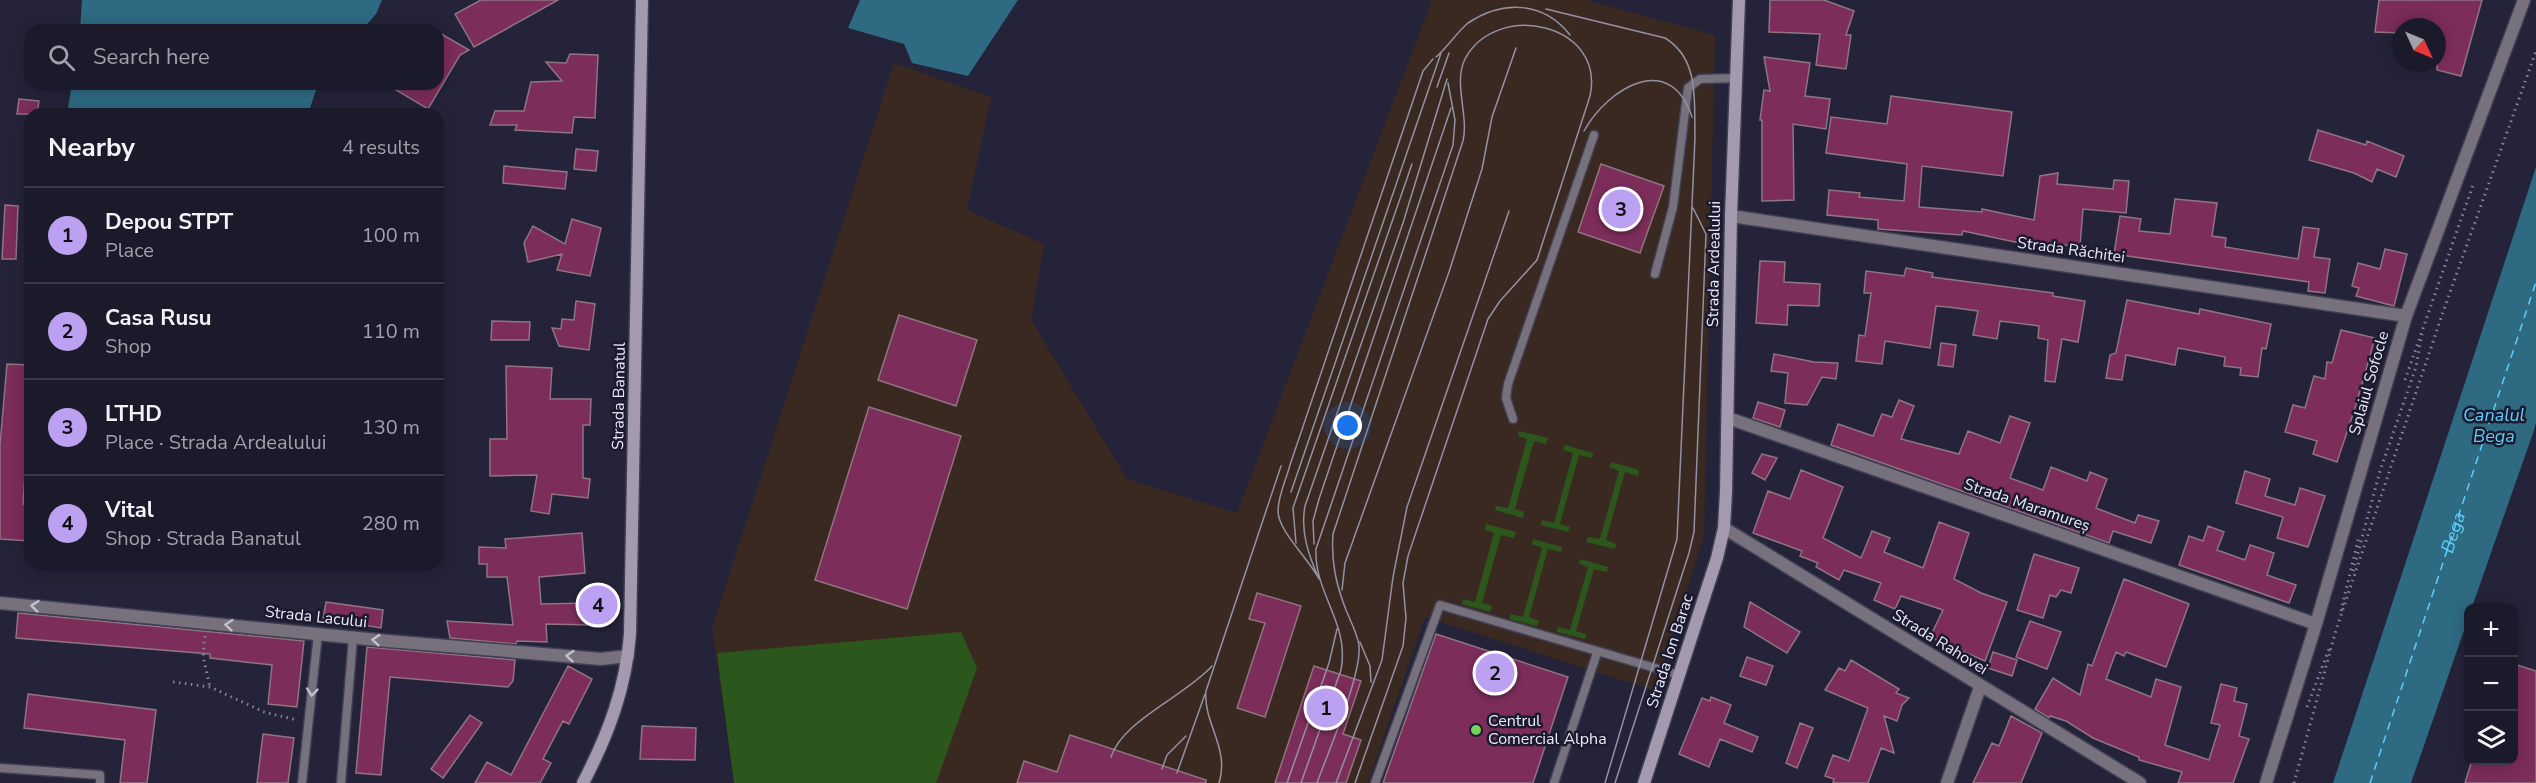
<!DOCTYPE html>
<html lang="en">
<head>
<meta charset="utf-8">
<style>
	:root { --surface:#1b1a2b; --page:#282737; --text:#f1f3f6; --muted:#a0a1a9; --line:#393847; --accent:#bca0f2 }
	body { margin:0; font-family:"Nunito Sans",sans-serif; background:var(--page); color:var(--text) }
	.controls { position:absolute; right:18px; bottom:18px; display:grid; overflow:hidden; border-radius:12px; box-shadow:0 3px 15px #0003 }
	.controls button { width:54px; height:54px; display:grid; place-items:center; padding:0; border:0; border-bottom:2px solid var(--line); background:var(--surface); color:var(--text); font:30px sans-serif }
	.compass { position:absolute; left:2392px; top:18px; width:54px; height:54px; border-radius:50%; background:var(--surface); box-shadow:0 3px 15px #0003; rotate:134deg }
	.you { position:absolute; left:1348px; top:426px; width:21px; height:21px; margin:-15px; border:4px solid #fff; border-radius:50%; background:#1a73e8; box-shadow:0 0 0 9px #1a73e833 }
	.badge { display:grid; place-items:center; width:39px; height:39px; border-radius:50%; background:var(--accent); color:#111; font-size:20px; font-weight:700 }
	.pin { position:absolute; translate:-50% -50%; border:3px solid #fff; box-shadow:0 2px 6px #0006 }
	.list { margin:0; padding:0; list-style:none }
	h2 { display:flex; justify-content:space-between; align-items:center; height:78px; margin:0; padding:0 24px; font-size:26px }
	h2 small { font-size:20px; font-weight:400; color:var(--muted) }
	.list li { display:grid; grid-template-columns:39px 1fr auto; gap:18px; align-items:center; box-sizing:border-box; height:96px; padding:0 24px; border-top:2px solid var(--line) }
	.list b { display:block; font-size:22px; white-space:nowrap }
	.list p { margin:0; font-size:20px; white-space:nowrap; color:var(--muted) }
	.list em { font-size:20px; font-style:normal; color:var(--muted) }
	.icon { flex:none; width:33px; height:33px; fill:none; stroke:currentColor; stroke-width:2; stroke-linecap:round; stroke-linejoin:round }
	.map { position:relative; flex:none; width:2536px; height:783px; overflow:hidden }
	.search { position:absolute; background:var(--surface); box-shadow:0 3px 15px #0003; left:24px; top:24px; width:420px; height:66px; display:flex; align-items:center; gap:15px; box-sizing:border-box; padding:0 21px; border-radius:18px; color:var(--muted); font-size:22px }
	.panel { position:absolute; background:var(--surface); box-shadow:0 3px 15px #0003; left:24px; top:108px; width:420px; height:462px; border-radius:18px }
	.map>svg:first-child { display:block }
</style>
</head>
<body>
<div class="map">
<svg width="2536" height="783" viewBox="0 0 2536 783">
	<rect width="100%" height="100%" fill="#242339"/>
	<path fill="#3a2920" d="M1432 0H1586L1715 35 1704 535 1656 691 1425 617 1368 783H734L712 628 894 63 991 97 967 210 1044 244 1031 320 1127 479 1237 513Z"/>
	<path fill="#2c571c" d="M1519 431 1548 438 1546 444 1534 441 1515 509 1524 512 1523 518 1495 510 1496 506 1508 508 1527 439 1518 436Z
		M1565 445 1593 453 1592 458 1579 455 1560 524 1570 527 1568 532 1541 525 1542 520 1554 523 1573 453 1563 450Z
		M1611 462 1639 470 1638 476 1625 472 1606 540 1616 544 1615 549 1586 542 1588 537 1600 539 1619 471 1609 467Z
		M1486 524 1516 532 1514 538 1501 535 1482 603 1492 606 1490 612 1462 604 1463 599 1475 602 1494 533 1485 530Z
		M1533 539 1562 547 1561 552 1548 549 1529 617 1539 621 1537 626 1509 619 1511 614 1523 617 1542 548 1532 544Z
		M1580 559 1608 567 1607 572 1594 569 1576 631 1586 634 1585 639 1557 632 1558 627 1570 630 1588 567 1579 564Z
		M961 632 977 668 936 783H734L717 653Z"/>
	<path fill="#2e6a82" d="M82 0H382L376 14 362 30H80Z
		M860 0H1018L968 76 912 63 904 44 848 28Z
		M72 84H318L308 114H67Z
		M2536 167V423L2533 433 2472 607 2468 608V619L2411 783H2333Z"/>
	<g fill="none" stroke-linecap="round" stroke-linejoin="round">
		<path stroke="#5ccffc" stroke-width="1.5" stroke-dasharray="8 6" stroke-linecap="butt" id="s1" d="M2370 783 2536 282"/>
	</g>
	<path fill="#7c2d5a" stroke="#8f7481" stroke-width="1.5" d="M481 0H558L474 47 455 14Z
		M1770 0H1824L1854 11 1846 35H1851L1846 69 1816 65 1820 34 1769 32Z
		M2379 0H2482L2461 76 2437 70V26L2411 21 2410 27H2401V33L2375 32Z
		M438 32 469 50 460 55 428 109 386 84H438Z
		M570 54 598 55 595 118 574 117 572 133 515 130 517 125H490L495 111H524L531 82 562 81 546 62 566 63Z
		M1764 57 1810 63 1805 96 1830 99 1826 129 1793 124 1794 200 1762 201V120H1760L1764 90 1770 91Z
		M1891 96 2012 112 2003 176 1922 166 1919 207 1982 212V209L2034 220 2040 176 2058 173 2057 184 2113 189 2114 180 2129 181 2126 213 2083 209 2080 246 2015 242 1963 231 1962 235 1878 229V220L1827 215 1829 190 1860 193 1859 197 1904 201 1907 164 1826 153 1831 117 1887 124Z
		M19 99 39 101 37 114H17Z
		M2318 130 2366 145 2367 141 2404 156 2396 177 2377 169 2372 182 2354 173 2309 160Z
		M576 149 598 151 596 171 574 169Z
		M1601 164 1664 186 1640 253 1578 232Z
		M504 166 567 172 565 189 503 183Z
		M2175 199 2217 203 2212 236 2226 238 2225 247 2298 259 2303 227 2319 229 2314 257 2330 259 2325 293 2308 291 2309 282 2114 254 2120 216 2141 219 2139 231 2170 234Z
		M5 205 18 206 16 259H2Z
		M572 219 601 228 590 276 557 270 562 254 528 262 524 243 533 226 565 244Z
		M2385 249 2407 254 2394 306 2356 296 2359 288 2352 286 2358 263 2380 269Z
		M1760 261 1785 262 1784 282 1820 284 1819 306 1788 305 1787 325 1756 323Z
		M1906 268 1933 273 1932 277 2053 293V296L2085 301 2078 342 2062 339 2055 382 2045 381 2048 340 2038 338 2039 326 2000 321 1997 339 1973 335 1978 311 1948 307 1936 306 1930 348 1885 341 1882 364 1856 361 1859 335 1865 336 1871 293H1864L1866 271 1904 276Z
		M2127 300 2199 314 2200 309 2271 324 2266 349 2262 348 2258 377 2240 375 2241 368 2224 366 2225 357 2178 348 2175 365 2126 355 2122 380 2106 378 2110 355 2116 353Z
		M576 301 595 304 589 350 559 346 552 328 561 329 562 319 574 320Z
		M899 315 977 340 956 406 878 380Z
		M492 321 530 322 529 340H491Z
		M2341 330 2375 338 2356 405 2337 462 2313 454 2317 441 2285 432 2293 405 2305 408 2314 376 2325 379 2327 362 2332 363Z
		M1941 343 1956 345 1953 367 1938 365Z
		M1774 354 1814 362 1838 363 1836 379 1822 377 1807 405 1785 403 1788 373 1771 371Z
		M7 364 30 365V406L23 504 30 505V541L0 539V445Z
		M506 366 552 368 550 399H591L590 425H583V478L590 479 588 498 552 494 549 514 531 511 537 475 490 476V439H507Z
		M1899 400 1914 406 1901 439 1959 454 1968 431 2000 443 2010 416 2030 423 2010 478 2043 490 2051 467 2087 481 2090 472 2107 479 2096 508 2135 523 2138 515 2159 521 2151 543 2113 531 2109 543 1831 445 1838 424 1873 436 1882 414 1892 417Z
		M1758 402 1785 410 1780 427 1753 418Z
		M869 407 961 436 907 609 815 580Z
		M1762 454 1777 458 1765 480 1752 473Z
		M1801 470 1843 487 1823 538 1861 558 1872 531 1890 538 1884 552 1923 568 1939 522 1969 533 1954 579 1981 593 2007 602 1985 661 1930 637 1943 610 1901 596 1895 609 1874 600 1881 583 1844 570 1839 580 1816 567 1818 563 1800 556 1802 551 1753 533 1768 491 1790 499Z
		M2245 471 2270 479 2265 496 2295 505 2300 488 2325 496 2308 547 2277 538 2283 517 2236 503Z
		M2208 526 2224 532 2217 550 2245 560 2250 545 2274 553 2267 575 2296 585 2289 603 2179 565 2189 536 2203 541Z
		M582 533 585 573 539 577 541 604 588 603 593 625 546 624 547 642 517 641 516 644 450 638 447 621 513 625 507 577H487V564H479V547L506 548 505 539Z
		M2034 554 2079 568 2071 593 2061 590 2056 597 2050 595 2043 618 2017 610Z
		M2124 579 2189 604 2166 667 2126 652 2124 656 2116 652 2106 679 2151 697 2156 679 2181 687 2165 745 2209 760 2220 725 2211 723 2221 684 2237 688 2234 701 2247 704 2239 736 2249 739 2233 783H2178L2182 772 2139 760V757L2093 738 2066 721 2050 716 2049 718 2035 709 2053 678 2080 695 2088 664 2092 666Z
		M1257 593 1301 606 1265 717 1237 708 1265 623 1249 619Z
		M326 602 383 610 381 628 323 619Z
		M1750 602 1800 632 1787 653 1744 627Z
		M18 613 304 641 297 707 268 704 272 665 210 658V654L16 638Z
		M2030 621 2061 632 2047 669 2016 657Z
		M1436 634 1568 677 1533 783H1383Z
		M367 647 515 660 513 681 508 687 390 677 381 775 356 773Z
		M1993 652 2017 660 2012 676 1988 668Z
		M1747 657 1773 666 1766 685 1740 676Z
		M1851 660 1899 689 1896 693 1909 698 1902 705 1897 721 1884 716 1894 753 1881 748 1868 783H1833L1834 779 1825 776 1833 755 1849 761 1868 708 1825 690 1839 668 1845 671Z
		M2514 664 2536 671V783H2465L2472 760H2514Z
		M568 666 592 679 569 724 563 721 543 759 551 763 540 783H475L487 762 511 775Z
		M1314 666 1361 681 1343 734 1361 740 1346 783H1275Z
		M28 694 156 710 147 783H120L125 740 24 728Z
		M1711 697 1731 705 1724 723 1758 737 1752 752 1720 739 1709 767 1679 754 1702 698 1710 701Z
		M470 715 482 723 443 778 431 769Z
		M2011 716 2042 733 2021 783H1973L1992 743 1999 746Z
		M1800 723 1813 728 1797 768 1786 763Z
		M642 726 696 728 695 760 640 759Z
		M263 734 294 738 288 783H257Z
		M1070 735 1206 780V783H1017L1024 761 1057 772Z"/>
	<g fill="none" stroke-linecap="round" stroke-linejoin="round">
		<g stroke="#403f54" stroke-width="11">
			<path id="lane" d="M1655 274 1673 207 1688 88 1700 79 1737 78
				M1513 419 1506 398 1508 384 1594 135
				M0 768 100 775V783
				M302 783 318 634
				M341 783 353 638
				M1375 783 1440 605 1679 675
				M1554 783 1597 653"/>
		</g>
		<g stroke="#403f54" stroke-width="15">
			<path id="street" d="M1731 216 2406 316
				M1728 418 2316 624
				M1724 528 2140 783
				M0 603 388 641 601 659 628 656
				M1947 783 1980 687
				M2266 783 2316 624 2406 316 2524 0"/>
		</g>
		<g stroke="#403f54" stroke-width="15">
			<path id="secondary" d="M583 783C608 735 626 688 630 634L642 0
				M1644 783 1717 558 1724 528 1726 492 1731 216 1739 0"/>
		</g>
		<path stroke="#878699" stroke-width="3" stroke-dasharray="1.5 4.5" stroke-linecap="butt" d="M2405 380 2473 185
			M2353 571 2380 471 2416 367 2422 333
			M2341 611 2359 536
			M205 636 203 656 210 687
			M173 682 210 687 264 712 297 720
			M2307 707 2329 649
			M2294 783 2336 630 2442 315 2536 51"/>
		<use href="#lane" stroke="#76717c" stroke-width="8"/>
		<use href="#street" stroke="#76717c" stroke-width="12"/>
		<use href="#secondary" stroke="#a39bad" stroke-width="12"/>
		<path stroke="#9292a4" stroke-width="1.5" d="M1546 9 1665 38C1700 59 1694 103 1695 138L1677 539 1605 783
			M1436 57C1448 47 1456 33 1468 23 1503 0 1543 1 1570 35
			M1433 59 1423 71 1420 80 1290 465C1286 480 1278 496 1278 511 1278 531 1309 559 1319 579 1309 556 1300 532 1305 506L1403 223 1447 79
			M1437 87 1449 53
			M1584 131C1608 88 1670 50 1692 117
			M1291 492 1441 53
			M1296 543 1293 508 1412 164
			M1314 544 1313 521 1319 499 1451 108
			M1342 590 1345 563 1449 272 1482 169 1492 117 1516 48
			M1360 642 1370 666 1371 682
			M1111 757C1123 720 1184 697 1212 666
			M1162 769 1167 755 1186 736
			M1177 773 1205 694
			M1219 783C1230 748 1203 723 1206 691L1281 466
			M1287 783 1329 663 1337 629
			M1301 783 1341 670C1350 623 1314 594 1316 549L1453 145 1455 120 1448 83
			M1317 783C1328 752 1362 675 1359 645 1357 633 1351 622 1346 610 1336 584 1331 562 1333 534L1463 141C1469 115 1453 83 1465 59 1496 0 1606 23 1590 96L1537 260 1500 301 1488 319 1408 556 1403 583 1406 618 1403 646 1355 783
			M1336 783 1382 660 1393 577 1407 507 1509 211
			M1615 783 1689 553 1694 532 1706 234 1693 208"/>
	</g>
	<defs><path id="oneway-chevron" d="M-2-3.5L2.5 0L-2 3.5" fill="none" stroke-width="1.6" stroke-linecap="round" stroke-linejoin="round" transform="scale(1.5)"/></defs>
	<g stroke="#c1c0cd">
		<use href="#oneway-chevron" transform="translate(35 606) rotate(-174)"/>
		<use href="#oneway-chevron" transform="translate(229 625) rotate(-175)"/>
		<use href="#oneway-chevron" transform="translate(376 640) rotate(-175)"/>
		<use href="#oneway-chevron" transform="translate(570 656) rotate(-175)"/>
		<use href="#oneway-chevron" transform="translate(312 692) rotate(96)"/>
	</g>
	<circle fill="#78d259" stroke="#1b1a2e" stroke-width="2" cx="1476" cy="730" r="6"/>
	<g text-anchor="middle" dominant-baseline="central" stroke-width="5" stroke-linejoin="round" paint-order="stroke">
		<g font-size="16" fill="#eaeaf9" stroke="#1b1a2e">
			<text transform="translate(2071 250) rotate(8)">Strada Răchitei</text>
			<text transform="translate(1714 264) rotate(-89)">Strada Ardealului</text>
			<text transform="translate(2369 383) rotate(-74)">Splaiul Sofocle</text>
			<text transform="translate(619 396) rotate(-89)">Strada Banatul</text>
			<text transform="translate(2027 505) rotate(19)">Strada Maramureș</text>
			<text transform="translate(316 617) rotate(6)">Strada Lacului</text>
			<text transform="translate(1940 642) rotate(32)">Strada Rahovei</text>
			<text transform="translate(1670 651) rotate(-72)">Strada Ion Barac</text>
		</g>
		<g font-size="16" fill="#eaeaf9" stroke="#1b1a2e" text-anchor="start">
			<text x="1488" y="721">Centrul<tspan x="1488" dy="18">Comercial Alpha</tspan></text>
		</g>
		<g font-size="18" font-style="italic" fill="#5ccffc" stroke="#1b1a2e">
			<text x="2494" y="415">Canalul<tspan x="2494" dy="21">Bega</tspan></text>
			<text stroke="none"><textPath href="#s1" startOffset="264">Bega</textPath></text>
		</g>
	</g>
</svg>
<div class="controls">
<button>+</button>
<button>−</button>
<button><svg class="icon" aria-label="layers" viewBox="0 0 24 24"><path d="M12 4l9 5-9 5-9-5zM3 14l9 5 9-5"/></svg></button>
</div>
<svg class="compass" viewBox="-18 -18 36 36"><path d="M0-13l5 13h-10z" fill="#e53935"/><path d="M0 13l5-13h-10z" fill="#a0a1a9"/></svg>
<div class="you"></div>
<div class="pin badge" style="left:1326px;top:708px">1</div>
<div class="pin badge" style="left:1495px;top:673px">2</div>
<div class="pin badge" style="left:1621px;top:209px">3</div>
<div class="pin badge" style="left:598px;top:605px">4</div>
<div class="search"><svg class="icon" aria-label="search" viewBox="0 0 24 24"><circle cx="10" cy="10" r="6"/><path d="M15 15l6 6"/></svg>Search here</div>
<section class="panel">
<h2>Nearby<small>4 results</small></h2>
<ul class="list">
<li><span class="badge">1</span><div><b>Depou STPT</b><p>Place</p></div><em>100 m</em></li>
<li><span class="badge">2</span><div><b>Casa Rusu</b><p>Shop</p></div><em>110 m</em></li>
<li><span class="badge">3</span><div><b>LTHD</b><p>Place · Strada Ardealului</p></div><em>130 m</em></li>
<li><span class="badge">4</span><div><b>Vital</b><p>Shop · Strada Banatul</p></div><em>280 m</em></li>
</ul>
</section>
</div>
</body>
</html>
